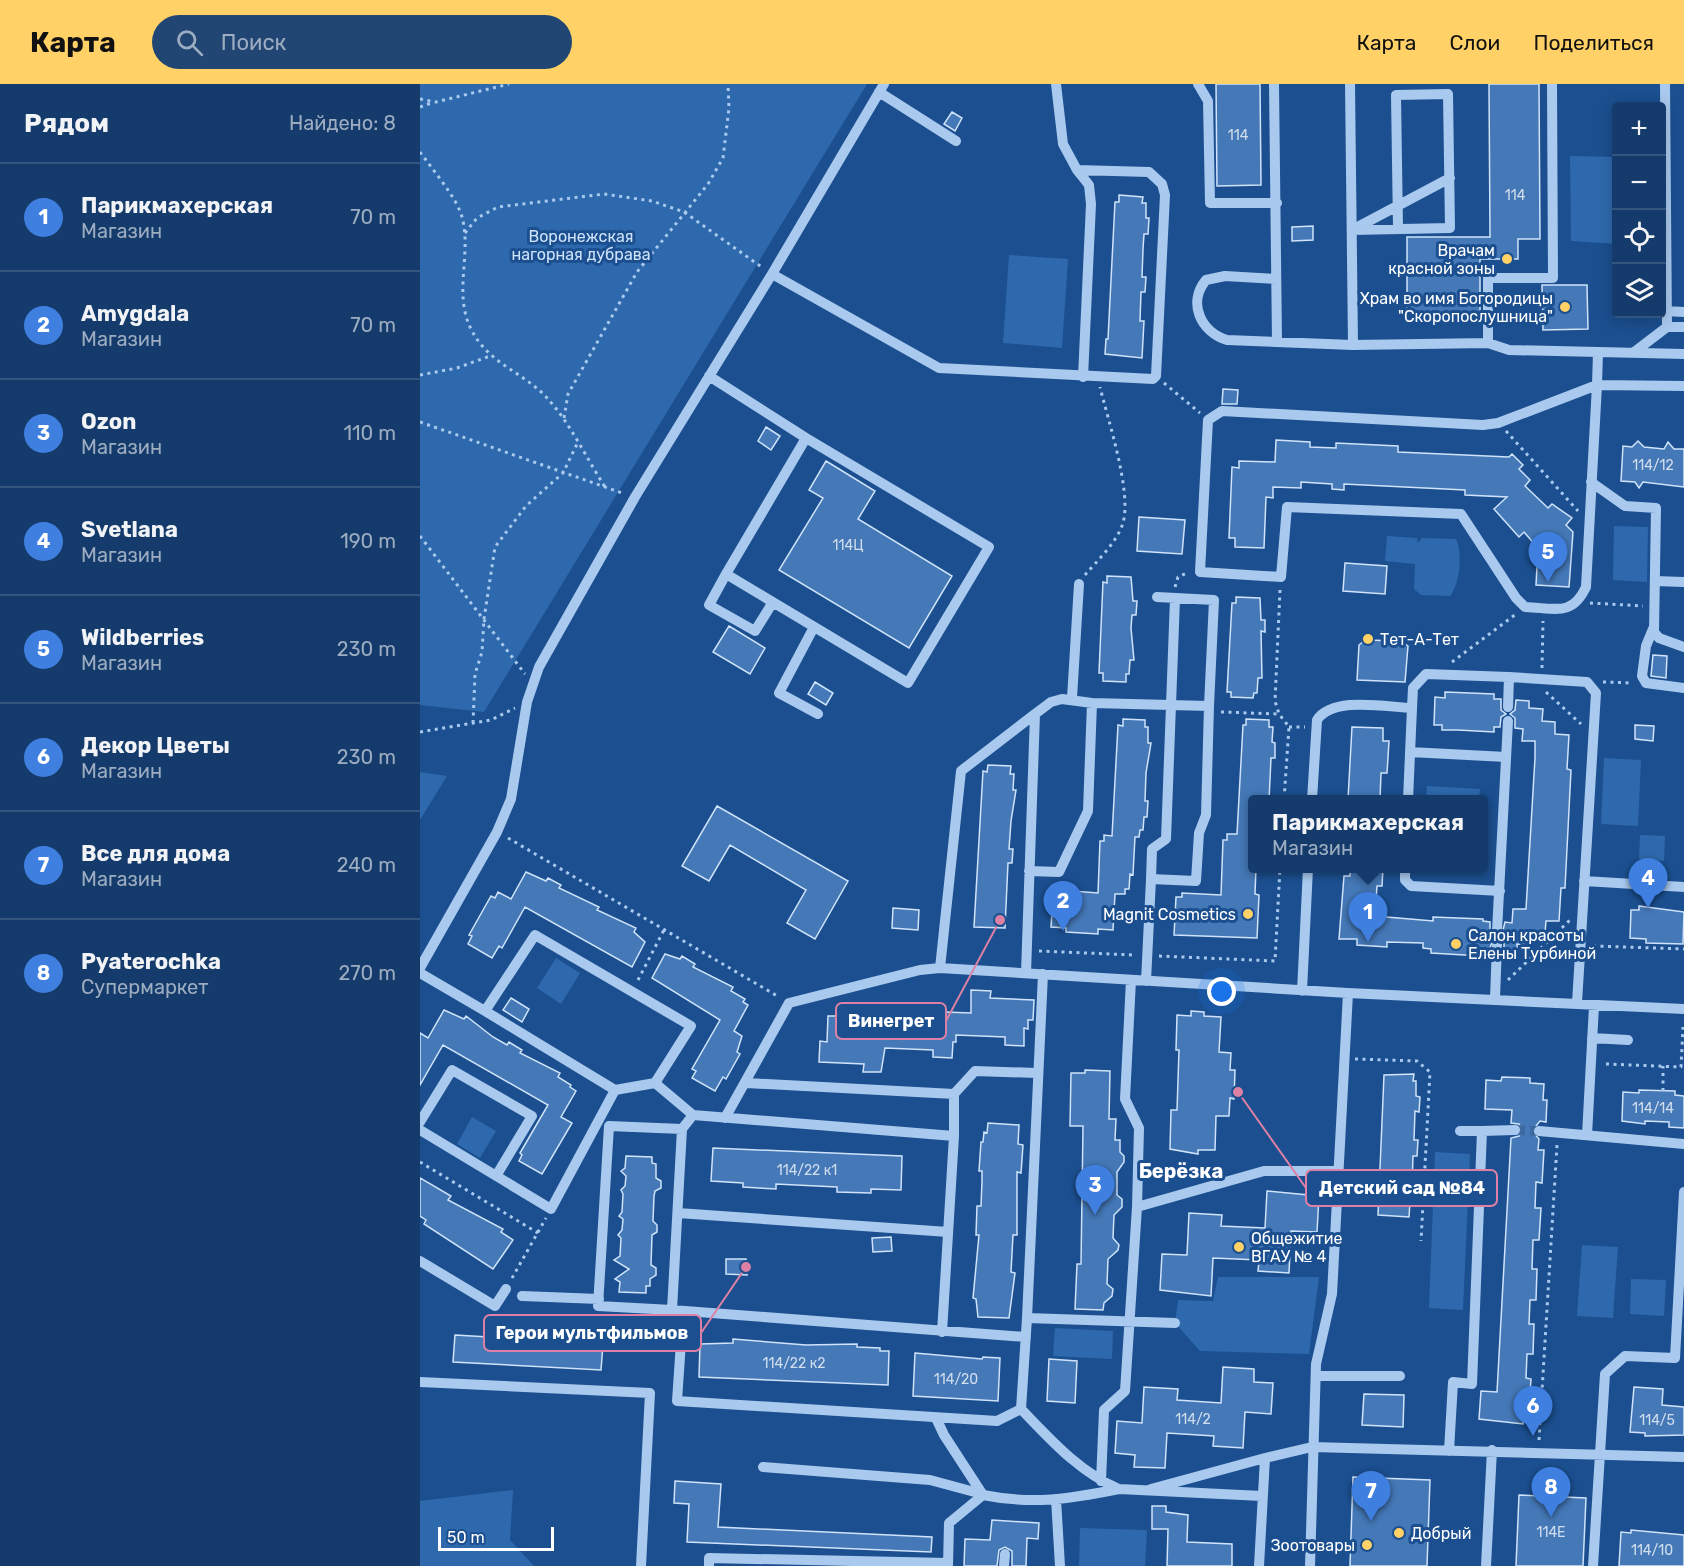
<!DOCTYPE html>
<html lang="ru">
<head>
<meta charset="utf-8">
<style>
	:root { --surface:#143b6b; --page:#214673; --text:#f1f3f6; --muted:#9dadc1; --line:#33557e; --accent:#ffd166 }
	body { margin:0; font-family:Rubik,sans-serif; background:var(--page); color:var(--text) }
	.controls { position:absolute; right:18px; top:18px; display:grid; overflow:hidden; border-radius:6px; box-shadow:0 3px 15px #0003 }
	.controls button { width:54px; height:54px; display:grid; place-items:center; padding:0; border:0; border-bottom:2px solid var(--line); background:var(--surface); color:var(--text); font:30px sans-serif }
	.scale { position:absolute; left:18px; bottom:15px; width:116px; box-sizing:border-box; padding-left:6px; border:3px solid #fff; border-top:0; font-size:16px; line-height:21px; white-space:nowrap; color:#fff; -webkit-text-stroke:4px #1b4f8f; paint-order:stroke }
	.you { position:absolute; left:802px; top:908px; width:21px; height:21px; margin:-15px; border:4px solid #fff; border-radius:50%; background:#1a73e8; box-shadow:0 0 0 9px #1a73e833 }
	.badge { display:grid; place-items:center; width:39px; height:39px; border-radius:50%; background:var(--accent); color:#fff; font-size:20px; font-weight:700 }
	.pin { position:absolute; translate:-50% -50px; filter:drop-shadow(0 2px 3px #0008) }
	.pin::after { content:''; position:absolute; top:32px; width:21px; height:18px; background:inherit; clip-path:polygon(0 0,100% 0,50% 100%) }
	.popup { position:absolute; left:828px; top:711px; width:240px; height:78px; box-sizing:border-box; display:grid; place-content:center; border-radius:6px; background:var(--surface); filter:drop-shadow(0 2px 4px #0005); font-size:20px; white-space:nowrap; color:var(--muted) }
	.popup b { font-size:22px; color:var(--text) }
	.popup::after { content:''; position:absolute; left:50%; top:100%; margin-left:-12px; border:12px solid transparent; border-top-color:var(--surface) }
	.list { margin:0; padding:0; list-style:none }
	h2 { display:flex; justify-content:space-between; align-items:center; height:78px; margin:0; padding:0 24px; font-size:26px }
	h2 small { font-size:20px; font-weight:400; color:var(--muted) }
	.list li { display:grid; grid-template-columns:39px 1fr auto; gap:18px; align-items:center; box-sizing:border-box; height:108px; padding:0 24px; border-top:2px solid var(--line) }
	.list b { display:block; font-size:22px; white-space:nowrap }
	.list p { margin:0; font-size:20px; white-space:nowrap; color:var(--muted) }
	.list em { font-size:20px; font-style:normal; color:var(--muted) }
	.icon { flex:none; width:33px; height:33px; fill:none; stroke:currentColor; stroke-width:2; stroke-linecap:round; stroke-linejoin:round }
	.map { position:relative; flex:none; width:1264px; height:1482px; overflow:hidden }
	header { display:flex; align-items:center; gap:36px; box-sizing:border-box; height:84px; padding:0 30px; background:var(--accent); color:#111 }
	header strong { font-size:28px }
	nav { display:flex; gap:33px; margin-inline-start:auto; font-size:21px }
	.search { width:420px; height:54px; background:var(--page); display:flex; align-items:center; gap:15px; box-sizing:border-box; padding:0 21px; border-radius:33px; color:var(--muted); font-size:22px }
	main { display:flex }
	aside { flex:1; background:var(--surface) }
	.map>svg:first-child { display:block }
</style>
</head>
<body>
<header>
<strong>Карта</strong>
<div class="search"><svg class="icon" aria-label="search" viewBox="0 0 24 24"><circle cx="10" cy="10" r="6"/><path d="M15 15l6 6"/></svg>Поиск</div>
<nav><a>Карта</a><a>Слои</a><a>Поделиться</a></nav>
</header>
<main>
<aside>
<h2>Рядом<small>Найдено: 8</small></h2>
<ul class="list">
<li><span class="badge" style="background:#3f7fe0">1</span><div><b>Парикмахерская</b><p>Магазин</p></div><em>70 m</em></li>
<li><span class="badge" style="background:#3f7fe0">2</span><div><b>Amygdala</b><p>Магазин</p></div><em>70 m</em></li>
<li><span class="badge" style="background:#3f7fe0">3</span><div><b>Ozon</b><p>Магазин</p></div><em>110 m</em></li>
<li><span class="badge" style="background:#3f7fe0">4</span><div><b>Svetlana</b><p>Магазин</p></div><em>190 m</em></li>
<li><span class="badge" style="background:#3f7fe0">5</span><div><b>Wildberries</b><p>Магазин</p></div><em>230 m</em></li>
<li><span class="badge" style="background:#3f7fe0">6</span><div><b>Декор Цветы</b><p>Магазин</p></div><em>230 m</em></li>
<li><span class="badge" style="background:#3f7fe0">7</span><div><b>Все для дома</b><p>Магазин</p></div><em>240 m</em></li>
<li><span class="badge" style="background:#3f7fe0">8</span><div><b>Pyaterochka</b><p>Супермаркет</p></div><em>270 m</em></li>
</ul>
</aside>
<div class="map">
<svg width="1264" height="1482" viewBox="0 0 1264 1482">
	<rect width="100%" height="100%" fill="#1b4f8f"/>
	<path fill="#2e69ad" d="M0 0H447L64 628 0 621Z
		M1150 72 1196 73V160L1151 157Z
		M589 171 648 175 642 264 583 259Z
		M1194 442 1228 443 1227 498 1193 496Z
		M967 452 997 454 998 459 1002 454 1036 455C1043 469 1040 500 1030 512L1001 511 994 505 995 480 965 477Z
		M1184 674 1221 676 1218 742 1181 740Z
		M0 688 27 692 0 736Z
		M1007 702 1060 705 1059 715H1006Z
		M1220 751 1245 752 1244 777 1219 775Z
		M136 874 160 889 141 920 117 904Z
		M52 1033 76 1047 60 1074 37 1060Z
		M1015 1068 1050 1070 1043 1226 1009 1224Z
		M1162 1161 1198 1163 1193 1234 1157 1232Z
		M798 1193H899L889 1270 780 1267 755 1239 758 1216 793 1217Z
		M1211 1195 1246 1196 1244 1232 1210 1230Z
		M635 1244 693 1247 692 1275 633 1272Z
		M93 1406 90 1456 114 1482H0V1417Z
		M660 1444 727 1446 725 1482H659Z"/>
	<path fill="#4478b7" stroke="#cfe3fa" stroke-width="1.5" d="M796 0H840L841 101 797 102Z
		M1069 0H1119L1120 155H1098V175H1060V238H1025V230H987V153H1070Z
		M532 28 542 34 535 47 524 40Z
		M699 111 723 113 722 119H726V134H729L728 150H724L723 165 722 193H726L725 208H721L720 237H724L722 274 685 270 686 255H688L695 118H699Z
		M893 142V156L872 157V143Z
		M1122 201H1167L1168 245 1123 246Z
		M803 305 818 306 817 320H802Z
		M346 343 360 352 351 366 338 357Z
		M856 356 890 358V363L916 364V359L978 362V368L1089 373 1092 370 1103 381 1099 385 1110 396 1105 402 1128 424 1132 420 1152 434 1146 441 1153 448 1149 503 1116 501 1118 464 1104 448 1099 453 1074 425 1087 413 1045 411V406L924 400V406L912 405V400L881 398V404L853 403V414L846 413 844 464 815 463V454H809L812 383 819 384V377L855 378Z
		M1218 357 1224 363 1244 365 1248 358 1254 365H1264V403L1223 398 1219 404 1215 398 1201 397 1203 362 1212 363Z
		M406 377 455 407 438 435 532 492 489 564 359 486 403 414 389 406Z
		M719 433 765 436 762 470 717 467Z
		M925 479 967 482 965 510 923 507Z
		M687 492 711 493 713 517H717L716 531H712L711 544 714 576H710L709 590H706V598L683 597V589H679L683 498 687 499Z
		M816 513 840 514 841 536H845V548L841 547 842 594H838L837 609H834L833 614 811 613V608H807L812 519H816Z
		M309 542 345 564 330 590 293 568Z
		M945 556 981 557 988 562 985 598 937 596 939 561Z
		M1233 571 1247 572 1246 594 1231 592Z
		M395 598 413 609 406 621 388 610Z
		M1025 608 1074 610V615H1081V626L1086 630 1081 633 1080 643H1074V648L1038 646H1022V641H1014L1015 613 1025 614Z
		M1096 616 1109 617V624L1123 625 1122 637 1135 638V650L1149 651 1147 685 1151 686 1145 804H1141L1139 837H1126L1125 849H1111V861L1097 860V869L1084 868V857L1081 854 1085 838 1092 839 1093 825H1106L1115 674V657H1102L1103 645 1095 644V634L1090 630 1095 626Z
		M703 635 725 636V643H728V659H731L726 689 725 717H728L727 733H724L723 746H720L719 753H715L713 791 710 790 709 805H705V810H695L693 846 678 845V850L646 848V844L631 843 633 812 639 813 640 806 678 809 680 757H684V751L692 752 698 641 703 642Z
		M826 635 849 636V643H853L852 658 855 659V674H851L849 716H832V784H836L835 810 839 811 837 854 754 851 756 813H762V809L801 811 803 756H807V750H817L823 641H826Z
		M1215 641 1234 642 1233 657 1215 655Z
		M932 643 963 644V657H969L967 689H961L960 716 928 715Z
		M568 681 591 682 590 690H594L593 706H596L591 737 589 765H593L592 779H588L585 844 554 843 563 687 567 688Z
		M297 722 428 797 395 855 367 839 386 806 310 761 289 797 262 782Z
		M930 784H963L962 802H957L955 832 1013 837V833L1063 835V837L1070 838V850L1073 854 1069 868 1061 867V872L1011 869V865L1003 864V859L967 858V863L937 861V855H919L924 792H930Z
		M106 788 126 797 128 794 141 801 139 804 179 823 177 826 216 844 214 848 225 858 212 883 105 823 82 864 79 862 72 874 48 860 52 852 49 851 71 812 75 814 78 808 91 815Z
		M1219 822 1264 828 1263 860 1226 859V855L1210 854 1211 826H1219Z
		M473 824 499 826 498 846 472 844Z
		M245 870 260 875 262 872 275 880 273 883 313 903 311 907 325 915 323 918 328 921 314 947 322 952 317 968 320 970 306 995 303 993 295 1007 272 994 276 987 272 985 300 936 232 894Z
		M551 906 571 907 570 914 614 916 613 936H608V945L604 944V962L585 961V953L536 951V958H533L532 974 513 973V966L465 964 461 988H443L444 980 399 978 400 957 407 958 408 932H428V940L478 942 479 919 498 920V927L551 929Z
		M91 914 109 925 102 938 83 926Z
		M24 926 44 935 46 932 73 953 87 961 89 958 102 966 100 969 140 989 138 993 151 1001 150 1003 156 1007 141 1033 152 1039 122 1090 99 1077 102 1071 100 1069 128 1021 23 961 0 1001V949L8 954Z
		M771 927 784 928V932L801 933 799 968 811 969 810 986H815L814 1015 810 1014 809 1032H796L795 1066H778V1070L750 1065 751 1026H757L759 966H756L757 931 771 932Z
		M665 986 690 987 689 1035H696L695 1056H700V1068L704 1072V1078L697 1088V1111L702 1115V1123L694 1131 693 1154 699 1161 698 1166 688 1175 687 1200 693 1205 692 1212 684 1219 683 1226 655 1225 657 1180H661L663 1042H650L651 989H665Z
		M994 990 993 997H996V1012L1000 1013 999 1028 995 1027 994 1056H998L997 1072H993L992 1103H995L994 1118H990L989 1133 958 1131 964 991Z
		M1082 993 1110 994V999L1124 1000 1123 1016H1127L1126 1038 1120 1037 1112 1047 1119 1055 1118 1066H1124L1122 1099 1116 1098 1115 1124H1121L1119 1156H1113L1112 1185H1117L1116 1216H1110L1109 1240H1114L1113 1270H1107L1106 1294 1111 1295 1109 1326 1104 1325 1103 1340 1059 1335 1061 1307 1077 1308 1091 1054 1099 1052 1102 1046 1099 1040 1091 1039 1092 1026 1065 1025 1066 996 1081 997Z
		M1219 1006 1255 1007V1011L1264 1012V1044L1249 1043V1038L1225 1037V1040L1202 1037 1203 1008 1219 1009Z
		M568 1039 599 1041 598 1060 603 1061 601 1089 597 1088V1151H593L591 1188 595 1189 589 1234 558 1233 556 1215 553 1214 559 1151H556L557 1122H561L562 1097V1087H559L561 1058H563L564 1048 567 1049Z
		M293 1064 482 1072 481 1106 451 1105V1109L417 1108V1103L356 1100V1105L339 1104 323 1103V1099L291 1097Z
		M206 1072 232 1073V1079L236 1080V1094L241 1097V1104L235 1107 234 1112 233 1137 237 1141V1148L232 1151 231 1181 236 1184V1191L230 1195V1202H226V1209L199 1208 200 1198 195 1195 209 1185 194 1176 200 1172 201 1154 198 1151 202 1146 203 1135 199 1132 202 1128 203 1110 201 1106 205 1102 206 1092 201 1087 205 1084Z
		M0 1094 31 1112 28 1116 83 1145 81 1148 93 1156 73 1185 4 1140 6 1136 0 1132Z
		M847 1107 899 1112 897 1148 871 1147 869 1189 838 1187 839 1176 793 1174 791 1212 740 1206 742 1170 767 1171 769 1129 802 1131 801 1142 845 1144Z
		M471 1153 472 1167 453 1168 452 1154Z
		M306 1175H326L327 1191 306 1190Z
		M35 1251 183 1260 181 1286 33 1278Z
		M313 1255 386 1261 437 1260V1263L460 1264V1267H469L468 1301 279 1293 280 1260 313 1259Z
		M495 1269 562 1275 563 1273 580 1274 578 1317 493 1312Z
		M629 1275 657 1277 655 1319 627 1317Z
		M803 1283 834 1285V1298L853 1299 851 1330 825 1328 823 1364 793 1362 794 1352 747 1349 745 1384 714 1383 715 1371 695 1369 697 1337 722 1339 724 1303 758 1305 757 1316 801 1319Z
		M1214 1303 1243 1305 1242 1321 1264 1323V1351L1225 1352V1349L1210 1348Z
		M944 1310 984 1311 983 1343 942 1341Z
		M933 1393 1010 1396 1007 1482H930Z
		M255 1397 301 1400 298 1443 512 1453 511 1468 267 1458 269 1420 254 1419Z
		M1099 1411 1166 1414 1163 1482H1096Z
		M732 1422H746V1428L768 1431 767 1458 812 1460V1482H747L748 1445H732Z
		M572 1436 619 1439 618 1455 607 1454 606 1482H592V1467L585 1463 579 1466 577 1482H544L545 1455 570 1456Z
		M1211 1446 1264 1451V1482H1199L1201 1448 1211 1449Z"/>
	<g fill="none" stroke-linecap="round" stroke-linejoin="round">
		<path stroke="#3d69a0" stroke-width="10" stroke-dasharray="10 5" stroke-linecap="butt" d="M1095 1046 1119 1047"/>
		<path stroke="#a9c9ee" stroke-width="3" stroke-dasharray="3 4.5" stroke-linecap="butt" d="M0 15 16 18 89 0
			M0 23 14 18
			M0 68C12 85 37 114 42 133 52 170 33 209 51 245 68 280 104 288 128 315 150 339 167 375 185 403
			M45 149 57 134 78 123 184 110 232 117 264 128 343 184
			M0 291 37 284 70 272
			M744 299 780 329
			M144 334 148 310 217 188 288 100 303 74 309 24 308 0
			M0 338 202 409
			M1086 347 1158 427
			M0 452 105 590
			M665 491C678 476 697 458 703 439 712 408 688 336 680 303
			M755 503 758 493 769 488
			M860 506 855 617 859 630 869 643 864 716
			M1170 519 1223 522
			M1032 578 1096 530
			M1122 584 1123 537
			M1183 598 1212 599
			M1126 608 1161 640
			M801 628 859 630
			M53 639 55 590 62 568 64 535 75 463 106 422 143 389 157 360
			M869 643H885
			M0 648 71 636 95 624
			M88 754 359 913
			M1173 862 1264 865
			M619 867 714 871
			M739 872 855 877 860 784
			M218 896 245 844
			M1088 896 1150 836
			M935 975 997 977 1010 988 1001 1157
			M1186 980 1261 983 1263 943
			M1243 1007V982
			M0 1078 118 1149
			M92 1194 126 1134
			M1119 1356 1137 1061"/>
		<path stroke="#a9c9ee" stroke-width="10" d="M636 0 643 60 657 86 669 101 671 120 663 293
			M778 0 788 17 790 119H857
			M854 0 857 258
			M930 0 933 261 1068 259 1089 266 1264 270
			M1245 0 1247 243
			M459 8 536 57
			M978 144 976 11 1028 10 1030 144 932 146 1030 94
			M352 190 519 284 733 295 736 292 745 111 742 100 729 88 657 86
			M856 195 805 192 786 196C767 219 781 248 807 256L933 261
			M1246 227 1264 228
			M1068 259V194H1133L1132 0
			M1178 268 1177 301 1166 503C1152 533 1135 524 1105 523L1096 514 1041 430 867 423 861 493 780 488 788 336 802 327 1063 341 1078 339 1177 301 1264 302
			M1213 269 1247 243H1264
			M289 292 386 354 569 463 488 599 306 490 386 354
			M1171 398 1205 422 1236 424 1234 548 1239 554 1264 563
			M306 490 289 521 335 547 353 518
			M1235 497 1264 498
			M394 543 359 609 398 630
			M1233 545 1226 562 1222 592 1226 599 1264 604
			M652 614 659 500
			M1088 623 1089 593 1167 598 1176 609 1157 919
			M992 624 993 604 1006 590 1089 593
			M990 668 1086 673
			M892 716 897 636C913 612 965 623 992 624L988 716
			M985 784V796L991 802 1080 807
			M609 787 639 788 668 727 672 619
			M731 795 732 765 746 755 755 514
			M1164 797 1264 803
			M1077 847 1088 637
			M0 884 77 748 91 715 107 618 119 583 215 413 352 190 464 0
			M520 884 541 687 615 630
			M0 889 65 927 115 851 271 942 235 999 273 1031 534 1052
			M606 889 615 630 631 618 642 615 672 619 789 622 794 516 737 513
			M623 890 607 1234 755 1239
			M711 896 705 1015 719 1044 717 1123
			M726 897 731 795 776 797 779 749 786 731 789 622
			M882 907 888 784
			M1075 915 1077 860
			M65 927 195 1006 235 999
			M1172 954 1208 956
			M327 999 534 1010 555 987 617 989
			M273 1031 262 1045 189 1042 178 1222 252 1226 262 1243 257 1317 577 1337 601 1325 607 1234
			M305 1034 369 919 500 886 520 884 928 909 1264 925
			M0 1038 32 986 112 1032 76 1092
			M262 1045 252 1226 606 1253
			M0 1046 131 1125 195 1006
			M1040 1047H1062
			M1119 1047 1264 1060
			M1167 1051 1174 922
			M258 1129 528 1148
			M0 1177 75 1222 86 1205
			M102 1212 179 1215
			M522 1248 534 1052V1010
			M896 1292H980
			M0 1298 230 1309 221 1482
			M601 1325C630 1355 659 1388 699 1405L842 1412
			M516 1334 524 1351 563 1411C613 1421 649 1415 699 1405
			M1029 1367 1033 1298 1052 1300 1062 1047 1095 1046
			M343 1383 510 1396 562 1410
			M681 1397 684 1326 705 1307 717 1123 844 1087H918
			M731 1405 845 1374
			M636 1415 640 1482
			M289 1482V1474L528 1479
			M528 1482 529 1439 563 1411
			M584 1482 585 1470
			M839 1482 845 1374 892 1363 1264 1373
			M890 1482 896 1280 912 1210 928 909
			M1066 1482 1072 1366
			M1173 1482 1185 1290 1205 1272 1255 1274 1264 1108"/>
	</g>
	<g fill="#ffd166" stroke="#1b4f8f" stroke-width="2">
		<circle cx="1087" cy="175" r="6"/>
		<circle cx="1145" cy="223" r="6"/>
		<circle cx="948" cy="555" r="6"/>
		<circle cx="828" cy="830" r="6"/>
		<circle cx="1036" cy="860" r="6"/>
		<circle cx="819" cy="1163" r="6"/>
		<circle cx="979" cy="1449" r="6"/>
		<circle cx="947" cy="1461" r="6"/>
	</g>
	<g text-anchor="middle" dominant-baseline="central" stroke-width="6" stroke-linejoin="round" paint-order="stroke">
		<g font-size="14" fill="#d0dded">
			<text x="818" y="51">114</text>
			<text x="1095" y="111">114</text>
			<text x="1233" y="381">114/12</text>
			<text x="428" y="461">114Ц</text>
			<text x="1233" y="1024">114/14</text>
			<text x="387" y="1086">114/22 к1</text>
			<text x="374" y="1279">114/22 к2</text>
			<text x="536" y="1295">114/20</text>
			<text x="773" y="1335">114/2</text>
			<text x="1237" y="1336">114/5</text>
			<text x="1131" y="1448">114Е</text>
			<text x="1232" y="1466">114/10</text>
		</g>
		<g font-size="16" fill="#cfe3fa" stroke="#1b4f8f">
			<text x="161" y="152">Воронежская<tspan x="161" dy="18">нагорная дубрава</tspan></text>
		</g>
		<g font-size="16" fill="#fff" stroke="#1b4f8f" text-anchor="end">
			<text x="1075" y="166">Врачам<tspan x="1075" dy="18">красной зоны</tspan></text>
			<text x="1133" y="214">Храм во имя Богородицы<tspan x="1133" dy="18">"Скоропослушница"</tspan></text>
			<text x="960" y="555" text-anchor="start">Тет-А-Тет</text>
			<text x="816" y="830">Magnit Cosmetics</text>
			<text x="1048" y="851" text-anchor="start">Салон красоты<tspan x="1048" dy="18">Елены Турбиной</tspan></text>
			<text x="831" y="1154" text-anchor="start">Общежитие<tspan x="831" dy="18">ВГАУ № 4</tspan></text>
			<text x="991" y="1449" text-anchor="start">Добрый</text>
			<text x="935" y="1461">Зоотовары</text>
		</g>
		<g font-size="20" font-weight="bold" fill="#fff" stroke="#1b4f8f">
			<text x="761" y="1087">Берёзка</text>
		</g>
	</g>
	<path fill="none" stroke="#dd80a5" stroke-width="2" d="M580 836L526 937M818 1008L886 1104M326 1183L281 1249"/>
	<g fill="#dd80a5" stroke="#1b4f8f" stroke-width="2">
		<circle cx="580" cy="836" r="6"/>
		<circle cx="818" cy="1008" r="6"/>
		<circle cx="326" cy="1183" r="6"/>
	</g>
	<g fill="#1b4f8f" stroke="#dd80a5" stroke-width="2">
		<rect x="416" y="919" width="110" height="36" rx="6"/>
		<rect x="886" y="1086" width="191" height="36" rx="6"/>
		<rect x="64" y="1231" width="217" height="36" rx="6"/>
	</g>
	<g font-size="18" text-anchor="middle" font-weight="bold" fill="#fff">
		<text x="471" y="943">Винегрет</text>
		<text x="982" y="1110">Детский сад №84</text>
		<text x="172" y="1255">Герои мультфильмов</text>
	</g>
</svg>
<div class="controls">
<button>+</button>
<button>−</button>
<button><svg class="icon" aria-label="locate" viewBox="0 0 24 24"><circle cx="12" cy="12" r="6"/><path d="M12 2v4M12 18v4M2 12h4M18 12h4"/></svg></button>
<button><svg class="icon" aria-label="layers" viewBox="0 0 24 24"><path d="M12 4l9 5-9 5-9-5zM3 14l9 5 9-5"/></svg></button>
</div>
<div class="scale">50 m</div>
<div class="you"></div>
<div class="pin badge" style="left:948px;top:858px;background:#3f7fe0">1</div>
<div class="popup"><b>Парикмахерская</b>Магазин</div>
<div class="pin badge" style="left:643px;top:847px;background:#3f7fe0">2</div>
<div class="pin badge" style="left:675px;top:1131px;background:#3f7fe0">3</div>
<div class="pin badge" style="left:1228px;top:824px;background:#3f7fe0">4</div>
<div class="pin badge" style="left:1128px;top:498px;background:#3f7fe0">5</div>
<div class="pin badge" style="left:1113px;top:1352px;background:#3f7fe0">6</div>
<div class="pin badge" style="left:951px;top:1437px;background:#3f7fe0">7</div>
<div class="pin badge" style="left:1131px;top:1433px;background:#3f7fe0">8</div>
</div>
</main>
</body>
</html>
